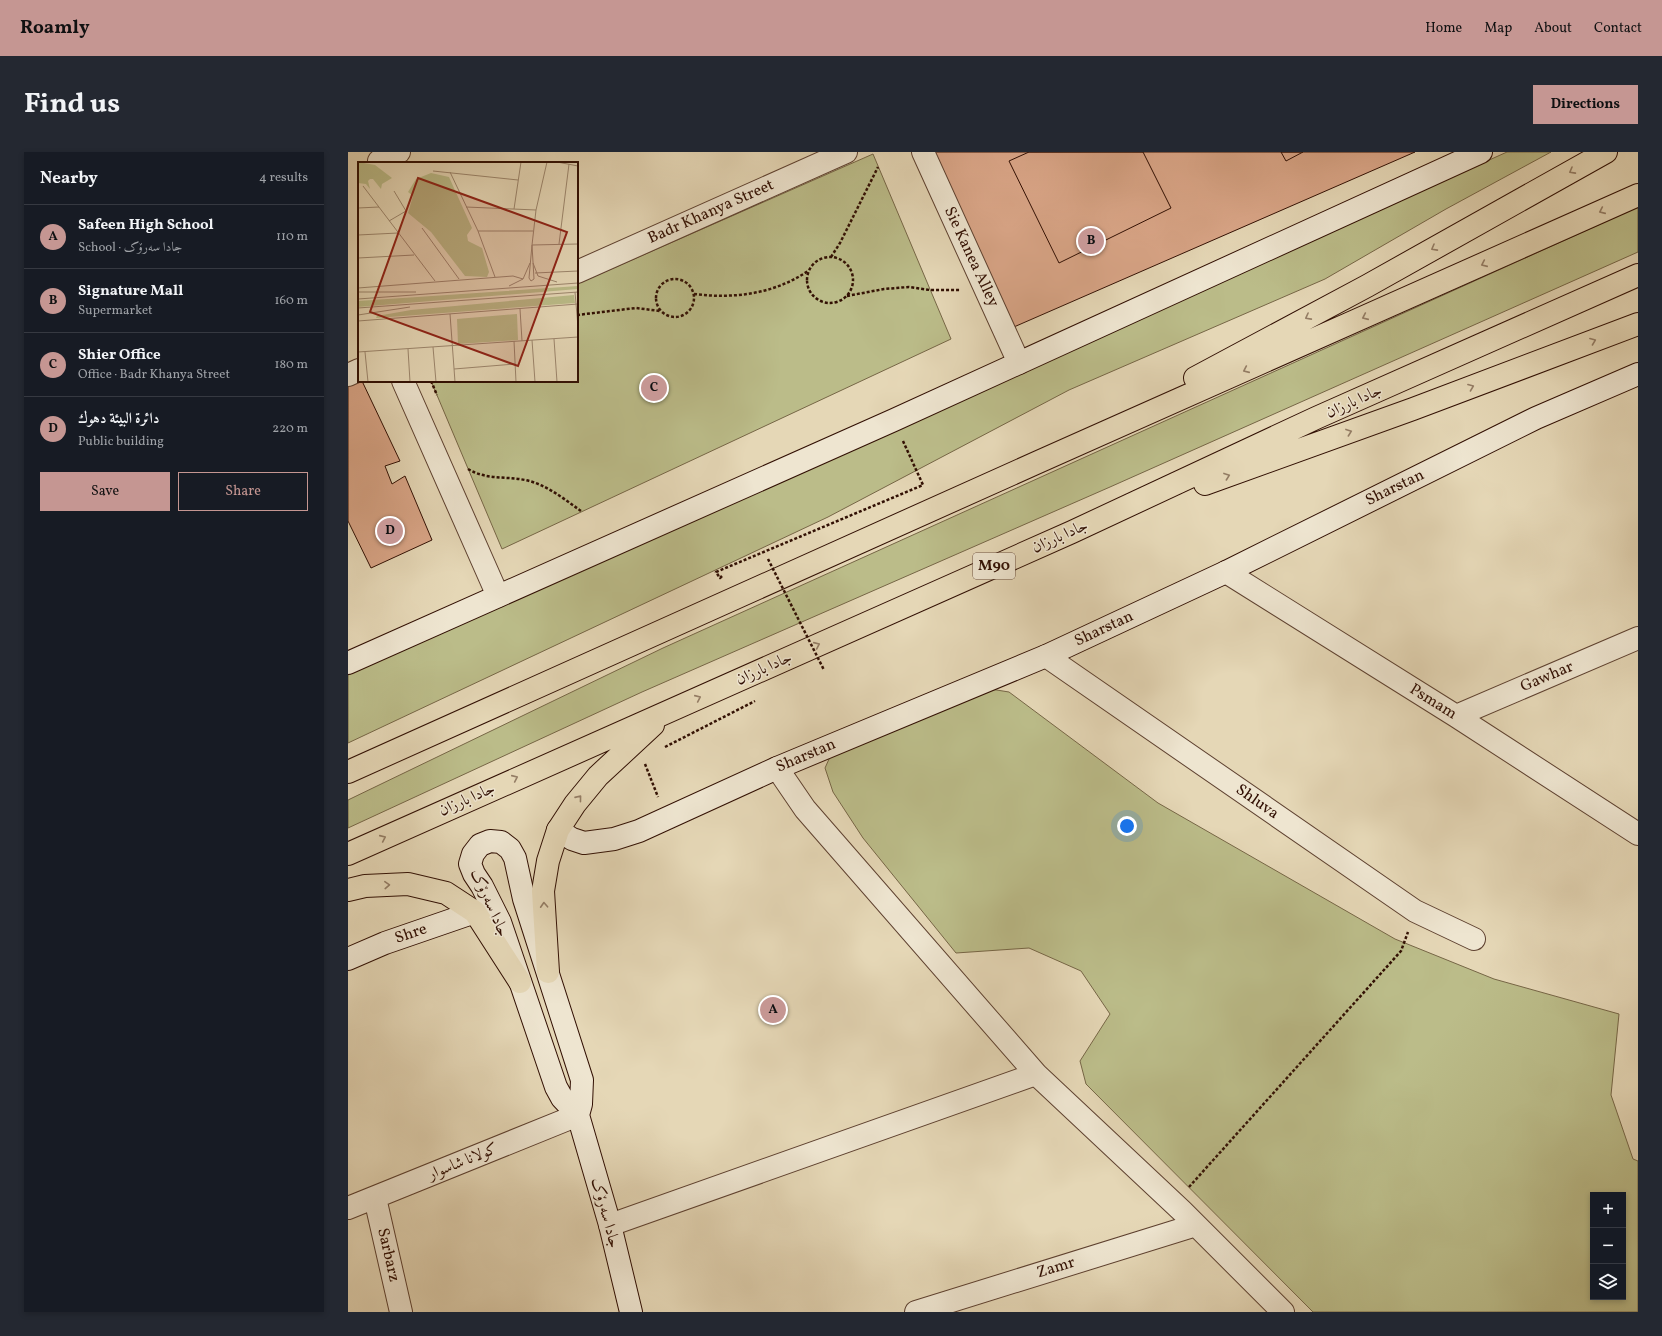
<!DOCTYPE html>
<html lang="en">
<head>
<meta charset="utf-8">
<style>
	:root { --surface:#171b24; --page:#242831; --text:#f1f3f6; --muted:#9ea1a6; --line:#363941; --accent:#c59692 }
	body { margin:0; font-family:Vollkorn,Amiri,serif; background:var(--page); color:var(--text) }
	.controls { position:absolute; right:12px; bottom:12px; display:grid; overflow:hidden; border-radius:0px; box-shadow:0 2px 6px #0003 }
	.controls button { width:36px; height:36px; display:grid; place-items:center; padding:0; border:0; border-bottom:1px solid var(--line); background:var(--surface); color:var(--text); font:20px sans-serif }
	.you { position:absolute; left:779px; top:674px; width:14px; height:14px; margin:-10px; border:3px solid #fff; border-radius:50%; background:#1a73e8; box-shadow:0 0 0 6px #1a73e833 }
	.badge { display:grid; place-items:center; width:26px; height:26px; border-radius:50%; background:var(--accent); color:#111; font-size:13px; font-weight:700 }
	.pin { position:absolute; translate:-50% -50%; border:2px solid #fff; box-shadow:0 1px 4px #0006 }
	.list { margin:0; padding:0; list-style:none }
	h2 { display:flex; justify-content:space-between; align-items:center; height:52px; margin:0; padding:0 16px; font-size:17px }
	h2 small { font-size:13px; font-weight:400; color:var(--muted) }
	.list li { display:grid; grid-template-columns:26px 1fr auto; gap:12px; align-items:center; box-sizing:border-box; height:64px; padding:0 16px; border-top:1px solid var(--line) }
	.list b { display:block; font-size:15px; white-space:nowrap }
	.list p { margin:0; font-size:13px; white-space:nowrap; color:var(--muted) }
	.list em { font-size:13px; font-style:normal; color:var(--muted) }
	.actions { display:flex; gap:8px; padding:12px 16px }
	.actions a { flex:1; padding:9px 0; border:1px solid var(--accent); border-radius:0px; text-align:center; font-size:14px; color:var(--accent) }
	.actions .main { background:var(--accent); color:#111 }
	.icon { flex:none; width:22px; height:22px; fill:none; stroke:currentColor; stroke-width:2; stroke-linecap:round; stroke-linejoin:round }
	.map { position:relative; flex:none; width:1290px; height:1160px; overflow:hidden; border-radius:0px }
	header { display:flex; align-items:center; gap:24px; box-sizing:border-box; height:56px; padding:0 20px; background:var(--accent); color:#111 }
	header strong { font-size:19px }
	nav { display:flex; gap:22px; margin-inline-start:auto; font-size:14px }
	.intro { display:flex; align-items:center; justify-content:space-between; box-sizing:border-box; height:96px; padding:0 24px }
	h1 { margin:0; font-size:28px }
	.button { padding:10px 18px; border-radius:0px; background:var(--accent); color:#111; font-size:14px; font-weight:700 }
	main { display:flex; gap:24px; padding:0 24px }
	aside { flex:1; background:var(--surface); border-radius:0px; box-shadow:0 2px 6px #0003 }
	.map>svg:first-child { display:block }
</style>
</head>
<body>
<header>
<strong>Roamly</strong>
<nav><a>Home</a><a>Map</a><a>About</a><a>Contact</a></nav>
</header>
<div class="intro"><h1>Find us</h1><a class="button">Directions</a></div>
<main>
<aside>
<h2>Nearby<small>4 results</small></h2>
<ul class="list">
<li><span class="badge">A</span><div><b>Safeen High School</b><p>School · جادا سەرۆک</p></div><em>110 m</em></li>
<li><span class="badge">B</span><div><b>Signature Mall</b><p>Supermarket</p></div><em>160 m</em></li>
<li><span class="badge">C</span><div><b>Shier Office</b><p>Office · Badr Khanya Street</p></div><em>180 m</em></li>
<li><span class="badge">D</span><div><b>دائرة البيئة دهوك</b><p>Public building</p></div><em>220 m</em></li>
</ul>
<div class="actions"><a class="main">Save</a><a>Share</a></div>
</aside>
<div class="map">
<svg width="1290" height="1160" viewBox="0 0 1290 1160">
	<rect width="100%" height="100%" fill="#e5d7b6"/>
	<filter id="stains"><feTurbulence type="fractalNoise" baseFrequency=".005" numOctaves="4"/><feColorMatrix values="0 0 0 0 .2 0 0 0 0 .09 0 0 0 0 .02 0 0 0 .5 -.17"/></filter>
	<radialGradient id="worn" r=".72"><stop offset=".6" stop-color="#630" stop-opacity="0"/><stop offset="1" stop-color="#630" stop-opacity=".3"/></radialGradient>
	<path fill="#bbbc89" stroke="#766646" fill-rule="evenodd" d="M1159 0H1203L1098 57 977 127 721 238 480 365 0 591V523Z
		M525 2 603 187 154 397 83 229H229V132Z
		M1290 55V100L762 335 294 540 0 676V648L315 496Z
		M636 536 661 540 810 651 1047 787 1146 827 1271 862 1263 943 1285 1007 1290 1009V1160H965L738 932 732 909 762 862 733 819 681 796 608 801 515 686 485 640 477 616 486 596ZM1245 1043H1275V1145H1245Z"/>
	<path fill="#d9a587" stroke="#310f03" d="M584 0H1067L659 178Z
		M681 0H795L823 56 711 111 661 9Z
		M933 0H955L938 9Z
		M11 229H14L52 309 37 314 44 332 57 324 84 388 23 416 0 369V233Z"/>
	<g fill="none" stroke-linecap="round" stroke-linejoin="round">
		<g stroke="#5e4130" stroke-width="24">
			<path id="minor" d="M575 0 671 211
				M31 9 51 0
				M229 120 498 0
				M0 223 11 218
				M55 229 150 444
				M878 420 1108 564 1290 682
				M698 504 1067 759 1126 787
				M1108 564 1290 486
				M429 616 457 657 688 922 834 1059 935 1160
				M27 1046 53 1160
				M0 1056 230 963
				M262 1073 688 922
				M568 1160 848 1073"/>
		</g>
		<g stroke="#310f03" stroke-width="24">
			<path id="secondary" d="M0 511 546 268 1133 0
				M210 678 224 687 236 691 266 687 291 679 429 616 698 504 878 420 1188 266 1290 222
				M142 689 153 690 162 697 167 706 176 747 234 928 233 952 230 963 214 946 208 935 152 770 134 734 126 722 122 712 125 702 132 693Z
				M0 807 37 791 127 760
				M230 963 262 1073 283 1160"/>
		</g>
		<g stroke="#310f03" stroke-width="24">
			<path id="motorway" d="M847 226 1019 134 1258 0
				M857 332 1065 257 1290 172
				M0 620 688 311 1290 43
				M0 702 724 380 968 266 1290 123
				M0 738 17 734 60 732 98 741 127 760 172 830
				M200 820 195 739 200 709 210 678 227 652 250 624 305 573"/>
		</g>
		<path stroke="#310f03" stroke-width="2.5" stroke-dasharray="3 2" stroke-linecap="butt" d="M459 128a23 23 0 1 1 46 0a23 23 0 1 1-46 0Z
			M483 105 492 91 530 15
			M308 146a19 19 0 1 1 38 0a19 19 0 1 1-38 0Z
			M346 142C386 147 426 142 460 119
			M499 144 536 137 561 135 582 138H613
			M229 163 288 156 312 159
			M83 229 89 243
			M120 317C138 328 157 324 177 328 198 332 216 347 233 359
			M374 424 372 426 368 420 575 333 555 289
			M317 595 407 549
			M297 612 310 645
			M841 1035 1053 799 1060 780"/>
		<use href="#minor" stroke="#eee5d0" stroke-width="22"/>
		<use href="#secondary" stroke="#eee5d0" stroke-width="22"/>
		<use href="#motorway" stroke="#e5d7b6" stroke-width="22"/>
		<path stroke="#310f03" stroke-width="2.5" stroke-dasharray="3 2" stroke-linecap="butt" d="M420 407 476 518"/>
	</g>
	<defs><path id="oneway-chevron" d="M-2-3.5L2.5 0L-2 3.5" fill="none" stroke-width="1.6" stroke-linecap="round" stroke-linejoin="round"/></defs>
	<g stroke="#947d65">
		<use href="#oneway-chevron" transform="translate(1224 19) rotate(151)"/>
		<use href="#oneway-chevron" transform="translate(1254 59) rotate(156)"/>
		<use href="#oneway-chevron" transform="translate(1086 96) rotate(151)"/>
		<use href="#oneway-chevron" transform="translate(1136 112) rotate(156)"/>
		<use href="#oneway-chevron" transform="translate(960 165) rotate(152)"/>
		<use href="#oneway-chevron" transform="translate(1017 165) rotate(156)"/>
		<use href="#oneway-chevron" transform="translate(1245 189) rotate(-21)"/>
		<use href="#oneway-chevron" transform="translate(898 218) rotate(156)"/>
		<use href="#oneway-chevron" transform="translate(1123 235) rotate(-21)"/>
		<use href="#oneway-chevron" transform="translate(1001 280) rotate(-20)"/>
		<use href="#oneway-chevron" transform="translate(879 324) rotate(-20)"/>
		<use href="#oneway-chevron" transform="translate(469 493) rotate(-24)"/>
		<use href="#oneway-chevron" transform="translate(350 546) rotate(-24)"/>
		<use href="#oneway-chevron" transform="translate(167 626) rotate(-24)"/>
		<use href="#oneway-chevron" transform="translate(231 646) rotate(-51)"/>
		<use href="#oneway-chevron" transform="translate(35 686) rotate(-24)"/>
		<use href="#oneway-chevron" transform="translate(39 733) rotate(-3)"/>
		<use href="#oneway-chevron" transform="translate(196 753) rotate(-93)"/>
	</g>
	<g text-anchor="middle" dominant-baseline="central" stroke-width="3" stroke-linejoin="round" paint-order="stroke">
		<rect fill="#eee5d0" stroke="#6a4f40" stroke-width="1" x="625" y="401" width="42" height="26" rx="3"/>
		<g font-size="15" font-weight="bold" fill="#310f03">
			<text x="646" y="414">M90</text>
		</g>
		<g font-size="16" fill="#310f03" stroke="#eee5d0">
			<text transform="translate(363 60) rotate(-24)">Badr Khanya Street</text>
			<text transform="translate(623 105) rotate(65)">Sie Kanea Alley</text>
			<text transform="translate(1006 250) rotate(-24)">جادا بارزان</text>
			<text transform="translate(1047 336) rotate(-26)">Sharstan</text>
			<text transform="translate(712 385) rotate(-24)">جادا بارزان</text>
			<text transform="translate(756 477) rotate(-25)">Sharstan</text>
			<text transform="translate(416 517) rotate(-24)">جادا بارزان</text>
			<text transform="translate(1199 525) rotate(-23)">Gawhar</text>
			<text transform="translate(1085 550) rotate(32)">Psmam</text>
			<text transform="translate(458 604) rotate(-23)">Sharstan</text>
			<text transform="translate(119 648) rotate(-24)">جادا بارزان</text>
			<text transform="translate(909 650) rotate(35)">Shluva</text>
			<text transform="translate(141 751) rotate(66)">جادا سەرۆک</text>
			<text transform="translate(63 782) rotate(-19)">Shre</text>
			<text transform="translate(115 1010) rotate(-22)">كولانا شاسوار</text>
			<text transform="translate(257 1061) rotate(75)">جادا سەرۆک</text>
			<text transform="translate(40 1103) rotate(77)">Sarbarz</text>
			<text transform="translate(708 1116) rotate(-17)">Zamr</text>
		</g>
	</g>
	<g transform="translate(10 10)">
		<rect width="220" height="220" fill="#e5d7b6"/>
		<path d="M0 0 17 3 34 16 24 22 23 27 15 17H12L10 19 12 27 8 22 0 21ZM73 11 91 15 114 66 109 73 110 79 124 86 131 110 129 115 107 114 73 70 50 51 55 34 50 30 58 17ZM220 124V127L0 145V139ZM216 133 217 141 18 156 19 154 53 148ZM159 152 160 178 100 182 99 157Z" fill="#bbbc89"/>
		<path fill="none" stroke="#9d876e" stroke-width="1" d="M199 0 220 4M75 9 160 18M92 10 120 69 137 115M5 24 77 119M108 45 178 48M0 46 21 45M156 47 163 0M31 59 48 49 36 29M64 66 101 117M120 69H175M0 73 40 71M201 82 211 2M174 83 220 82M174 83 178 48 189 0M174 83 176 117 173 119 171 116ZM0 96 56 93M175 101 180 114 199 120M177 111 220 109M151 124 165 117 172 101M0 126 155 114 165 117M0 130H58M217 130 220 165M0 137 220 121M0 146 220 130M162 147 164 179M92 152 97 220M0 153 52 145M0 159 220 142M196 177 199 220M174 178 177 220M156 179 158 220M75 185 78 220M50 187 52 220M0 190 220 175M7 190 10 220M96 207 157 202"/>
		<path fill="#8f2418" fill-opacity="0.15" stroke="#8f2418" stroke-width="2" d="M60 16 209 70 160 204 12 150Z"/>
		<rect width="220" height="220" fill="none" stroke="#310f03" stroke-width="2"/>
	</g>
	<rect width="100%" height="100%" filter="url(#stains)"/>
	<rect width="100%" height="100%" fill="url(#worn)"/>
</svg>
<div class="controls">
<button>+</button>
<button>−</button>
<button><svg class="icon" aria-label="layers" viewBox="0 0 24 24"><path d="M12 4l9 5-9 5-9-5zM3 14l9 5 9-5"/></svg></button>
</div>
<div class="you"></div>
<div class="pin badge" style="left:425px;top:858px">A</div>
<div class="pin badge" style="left:743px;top:89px">B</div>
<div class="pin badge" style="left:306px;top:236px">C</div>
<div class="pin badge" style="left:42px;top:379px">D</div>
</div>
</main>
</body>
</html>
